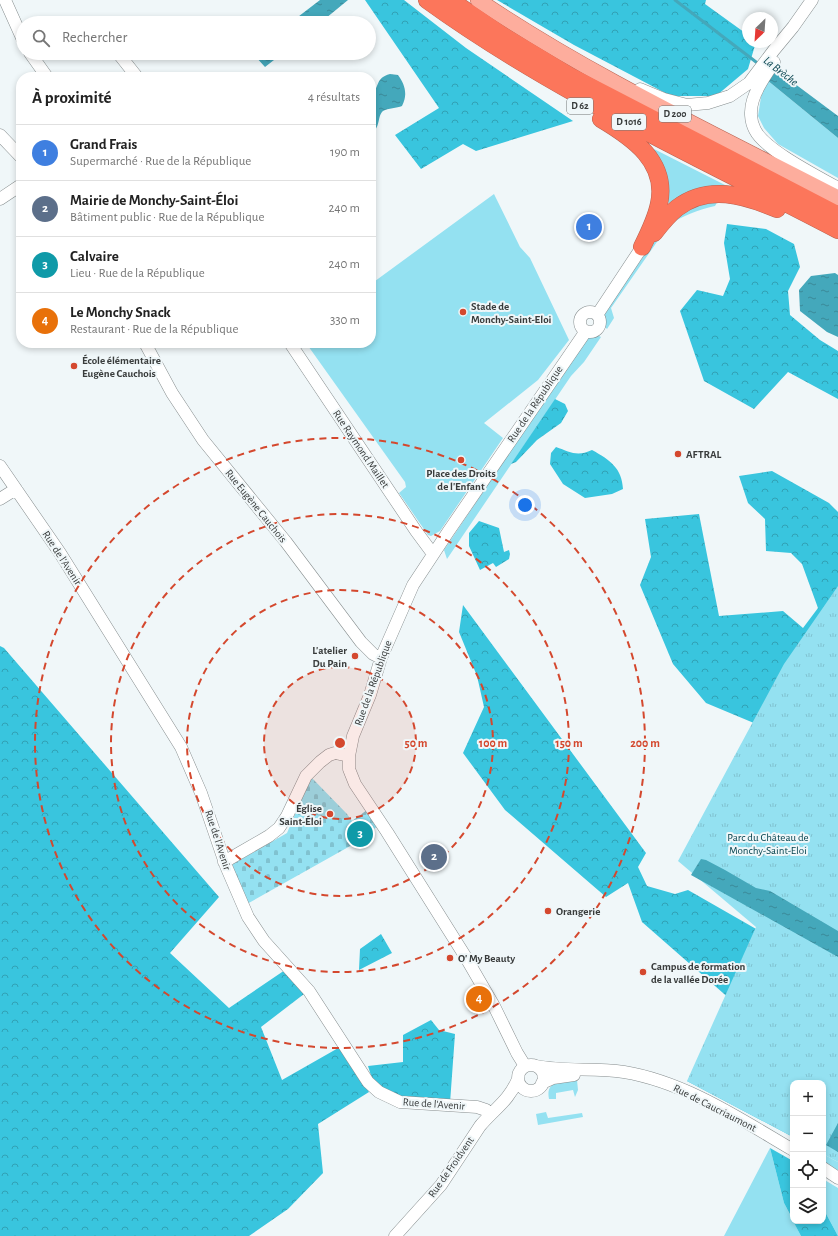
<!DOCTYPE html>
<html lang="fr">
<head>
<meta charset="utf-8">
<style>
	:root { --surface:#fff; --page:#f6f6f6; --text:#222; --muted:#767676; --line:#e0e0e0; --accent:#7c3aed }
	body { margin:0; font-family:"Alegreya Sans",sans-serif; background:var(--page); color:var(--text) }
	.controls { position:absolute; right:12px; bottom:12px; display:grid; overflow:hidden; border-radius:8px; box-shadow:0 2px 6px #0003 }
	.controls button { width:36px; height:36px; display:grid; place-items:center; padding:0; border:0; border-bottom:1px solid var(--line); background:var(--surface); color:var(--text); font:20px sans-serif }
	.compass { position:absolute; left:742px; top:12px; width:36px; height:36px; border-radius:50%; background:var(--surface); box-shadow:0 2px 6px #0003; rotate:205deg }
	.you { position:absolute; left:525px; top:505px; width:14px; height:14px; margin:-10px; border:3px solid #fff; border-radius:50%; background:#1a73e8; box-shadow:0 0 0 6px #1a73e833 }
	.badge { display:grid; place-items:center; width:26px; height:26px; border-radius:50%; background:var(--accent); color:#fff; font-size:13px; font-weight:700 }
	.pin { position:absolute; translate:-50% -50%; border:2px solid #fff; box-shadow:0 1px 4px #0006 }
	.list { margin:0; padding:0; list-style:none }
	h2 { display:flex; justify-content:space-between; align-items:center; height:52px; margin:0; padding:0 16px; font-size:17px }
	h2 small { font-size:13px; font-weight:400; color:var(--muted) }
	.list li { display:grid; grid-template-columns:26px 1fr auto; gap:12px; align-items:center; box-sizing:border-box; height:56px; padding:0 16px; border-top:1px solid var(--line) }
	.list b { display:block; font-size:15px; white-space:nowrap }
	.list p { margin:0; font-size:13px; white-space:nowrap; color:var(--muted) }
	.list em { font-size:13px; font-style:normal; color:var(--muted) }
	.icon { flex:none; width:22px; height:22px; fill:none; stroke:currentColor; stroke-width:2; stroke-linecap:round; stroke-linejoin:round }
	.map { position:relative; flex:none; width:838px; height:1236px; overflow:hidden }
	.search { position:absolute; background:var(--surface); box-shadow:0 2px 6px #0003; left:16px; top:16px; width:360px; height:44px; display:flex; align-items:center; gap:10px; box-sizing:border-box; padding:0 14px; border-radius:22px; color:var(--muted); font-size:15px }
	.panel { position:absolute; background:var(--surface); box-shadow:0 2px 6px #0003; left:16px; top:72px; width:360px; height:276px; border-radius:16px }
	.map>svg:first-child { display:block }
</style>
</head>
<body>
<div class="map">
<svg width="838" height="1236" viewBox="0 0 838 1236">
	<defs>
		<pattern id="forest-crowns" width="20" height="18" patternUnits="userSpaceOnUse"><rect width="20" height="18" fill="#39c5de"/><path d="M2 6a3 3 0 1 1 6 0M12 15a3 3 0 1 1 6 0" fill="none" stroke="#31a1b5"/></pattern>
		<pattern id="cemetery-stones" width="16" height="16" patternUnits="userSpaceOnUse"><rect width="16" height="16" fill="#94e1f1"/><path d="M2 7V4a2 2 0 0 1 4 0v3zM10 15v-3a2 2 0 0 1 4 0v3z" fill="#80c2d0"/></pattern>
		<pattern id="park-tufts" width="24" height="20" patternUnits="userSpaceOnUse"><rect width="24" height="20" fill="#94e1f1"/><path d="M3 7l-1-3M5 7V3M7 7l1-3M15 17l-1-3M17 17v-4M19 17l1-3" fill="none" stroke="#80c2d0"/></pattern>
		<pattern id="water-ripples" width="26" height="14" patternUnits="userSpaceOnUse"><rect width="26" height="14" fill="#44a8bb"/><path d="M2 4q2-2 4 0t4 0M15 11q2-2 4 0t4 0" fill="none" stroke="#3a8a99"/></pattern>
	</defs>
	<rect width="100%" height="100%" fill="#f0f7f9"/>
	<path fill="#94e1f1" d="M767 80 838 138V178L778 144 764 128 758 116 761 97Z
		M652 148 727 186 701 187 690 191 669 204 666 197Z
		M494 194 520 247 530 258 569 340 538 380 484 423 503 438 440 531 431 536 428 535 399 493 406 487 405 482 306 343H371V284Z
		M718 201 715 206C698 210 683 215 668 226L611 308 614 318 607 329 603 325 601 318 667 222 686 209Z
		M595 334 601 337 584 362 571 376 447 559 444 550 588 336Z
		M577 1080 578 1090 575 1097 573 1090 556 1093V1099H549C545 1080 563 1082 577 1080Z
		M546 1112 548 1118 582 1113 583 1117 538 1125 536 1114Z
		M770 1148 784 1203 801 1236H724Z
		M823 1154 838 1162V1171L823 1162Z
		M823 1179 838 1188V1236L823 1208Z"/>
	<path fill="url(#forest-crowns)" d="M365 0H404L466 48 573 121 476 151 463 144 421 169 395 135 439 108Z
		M497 0H706L705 4 748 35V42H756L748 69 716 96H671L574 45Z
		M727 224 766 229 794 244 800 267 788 291 790 315 820 340 838 351V399L788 372 754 409 704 381 680 311 697 290 723 296 730 279 724 243Z
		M555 399 565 404 568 411 561 423 537 440 516 462 511 464Z
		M556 447C570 452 577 457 592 450 610 460 622 468 623 489L612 494 585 498 563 484 550 464 551 453Z
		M772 471 829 503 838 512V703L780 734 706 703 673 664 640 585 651 557 645 519 699 514 719 616 783 611 803 628 818 608 802 564 791 553 766 551 765 519 748 503 739 476Z
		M479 521 499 528 504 552 509 550 510 554 509 559 496 567 493 563 480 570 469 546V533Z
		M463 605 646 853 638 867 647 886 675 894 688 890 838 976 823 1083H793V1137L687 1081 729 1073 731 1000 642 922 628 883 606 897 505 810 463 753 484 707 477 676 459 632Z
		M0 646 4 648 219 897 170 953 229 1008 285 970 304 994 261 1027 282 1080 340 1047 369 1092 318 1124 323 1173 288 1209 249 1236H0Z
		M381 934 392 953 359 970 360 949Z
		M431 1020 439 1030 455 1034 450 1103 399 1098 373 1082 368 1066 403 1062V1035Z
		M770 1148 793 1161V1220L784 1203Z
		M823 1208 838 1236H801L793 1221H823Z"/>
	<path fill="url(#cemetery-stones)" d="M311 777 347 814 352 821 367 810 378 826 352 845 247 904 232 867 233 864 287 833Z"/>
	<path fill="url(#park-tufts)" d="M838 586V1162L823 1154V1083H793V1137L687 1081 756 927 678 861 784 664Z"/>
	<path fill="url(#water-ripples)" d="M320 0H348L320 23H290Z
		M254 53H283L265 67 255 56Z
		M775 69 838 116V138L767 80Z
		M390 74 398 75C405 84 408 95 402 106 397 108 388 108 383 111 377 116 381 128 371 133V95C380 87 375 78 390 74Z
		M835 273 838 275V337L827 332 800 311 799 290 811 276Z
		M701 859 706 860 725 870 756 888 770 891 838 931V957L691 875Z
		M838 1123V1152L826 1145Z"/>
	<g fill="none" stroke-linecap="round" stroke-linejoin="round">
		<path stroke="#44a8bb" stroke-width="3" d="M675 0 760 65"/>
		<g stroke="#868d8e" stroke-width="13">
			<path id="minor" d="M5 0 23 40
				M73 23H87
				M30 53 47 77
				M118 53 137 77
				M774 62C767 74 757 86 753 100 750 109 750 121 755 130 765 150 817 176 838 188
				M640 89 664 99 687 105 708 103 730 96 749 83 774 50 793 27 812 0
				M0 135 21 157
				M0 199 21 185
				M580 322a10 10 0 1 1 20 0a10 10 0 1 1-20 0Z
				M597 315 642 247
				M145 343 172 393 203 440 286 542 361 642 373 654 381 658
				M290 343 416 531 433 554
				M0 466 60 553 181 747 201 793 226 866 248 917 264 941 309 991 368 1082 379 1092 400 1102 477 1107 486 1110 490 1115
				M0 499 16 489
				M224 862 269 836 279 828 287 816 306 776 320 762 329 755 335 753 349 756
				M518 1078a13 13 0 1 1 26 0a13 13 0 1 1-26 0Z
				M525 1066 517 1053 494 1006 465 956 387 832 355 784 349 769V756L353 736 370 695 381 658 413 585 448 532 586 331
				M536 1066C565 1072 595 1067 624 1072 685 1082 740 1119 793 1150
				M542 1083 553 1078 574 1075
				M823 1168 838 1178
				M395 1236 441 1185 480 1126C495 1108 508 1102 518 1079"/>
		</g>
		<g stroke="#b86250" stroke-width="16">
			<path id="major" d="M478 0C592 77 717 135 838 198"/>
		</g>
		<g stroke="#b86250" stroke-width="18">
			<path id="highway" d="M427 0C554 92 699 157 838 230
				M450 0 502 35 570 76 838 215
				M601 119C633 138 668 162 659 204 656 219 649 233 642 247
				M654 233C661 224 668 215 677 208 708 184 744 195 777 209"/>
		</g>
		<use href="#minor" stroke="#fff" stroke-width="12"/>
		<use href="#major" stroke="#fdad9d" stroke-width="15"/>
		<use href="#highway" stroke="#fc765b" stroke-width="17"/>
	</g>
	<circle cx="340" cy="743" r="76" fill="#d4482e" fill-opacity=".12"/>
	<g fill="none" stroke="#d4482e" stroke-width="2" stroke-dasharray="7 5">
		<circle cx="340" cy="743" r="76"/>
		<circle cx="340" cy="743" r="153"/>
		<circle cx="340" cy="743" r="229"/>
		<circle cx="340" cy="743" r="305"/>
	</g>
	<g fill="#d4482e" stroke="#f0f7f9" stroke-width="1.5">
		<circle cx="463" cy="312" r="4"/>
		<circle cx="74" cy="366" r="4"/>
		<circle cx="678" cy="454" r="4"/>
		<circle cx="461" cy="460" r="4"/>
		<circle cx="355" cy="656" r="4"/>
		<circle cx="330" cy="814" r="4"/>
		<circle cx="548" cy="911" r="4"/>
		<circle cx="450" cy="958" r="4"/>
		<circle cx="643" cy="972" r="4"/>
	</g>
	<g text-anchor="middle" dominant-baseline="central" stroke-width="4" stroke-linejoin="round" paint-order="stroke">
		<g fill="#f0f7f9" stroke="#707475" stroke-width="1">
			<rect x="567" y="98" width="26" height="16" rx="3"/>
			<rect x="659" y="106" width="32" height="16" rx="3"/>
			<rect x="612" y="114" width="34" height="16" rx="3"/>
		</g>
		<g font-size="10" font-weight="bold" fill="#393c3c">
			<text x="580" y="106">D 62</text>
			<text x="675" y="114">D 200</text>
			<text x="629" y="122">D 1016</text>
		</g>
		<g font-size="11" font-weight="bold" fill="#393c3c" stroke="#f0f7f9" text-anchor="start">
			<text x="471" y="306">Stade de<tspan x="471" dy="13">Monchy-Saint-Eloi</tspan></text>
			<text x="82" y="360">École élémentaire<tspan x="82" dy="13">Eugène Cauchois</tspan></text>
			<text x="686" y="454">AFTRAL</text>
			<text x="461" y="473" text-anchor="middle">Place des Droits<tspan x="461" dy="13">de l'Enfant</tspan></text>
			<text x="347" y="650" text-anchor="end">L'atelier<tspan x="347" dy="13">Du Pain</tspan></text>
			<text x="322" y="808" text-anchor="end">Église<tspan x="322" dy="13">Saint-Éloi</tspan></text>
			<text x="556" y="911">Orangerie</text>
			<text x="458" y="958">O' My Beauty</text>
			<text x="651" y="966">Campus de formation<tspan x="651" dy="13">de la vallée Dorée</tspan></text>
		</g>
		<g font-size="11" fill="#393c3c" stroke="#f0f7f9">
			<text transform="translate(535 404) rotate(-56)">Rue de la République</text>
			<text transform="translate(361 449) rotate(56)">Rue Raymond Maillet</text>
			<text transform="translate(256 506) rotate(51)">Rue Eugène Cauchois</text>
			<text transform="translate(62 558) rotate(57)">Rue de l'Avenir</text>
			<text transform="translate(373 683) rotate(-70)">Rue de la République</text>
			<text transform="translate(218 840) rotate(72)">Rue de l'Avenir</text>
			<text transform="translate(434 1104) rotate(4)">Rue de l'Avenir</text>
			<text transform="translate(715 1108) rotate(27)">Rue de Caucriaumont</text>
			<text transform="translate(451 1167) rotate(-55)">Rue de Froidvent</text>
		</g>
		<g font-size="11" fill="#03424d" stroke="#f0f7f9">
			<text x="768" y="837">Parc du Château de<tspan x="768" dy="13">Monchy-Saint-Eloi</tspan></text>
		</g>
		<g font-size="12" font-style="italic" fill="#0e4954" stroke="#f0f7f9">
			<text transform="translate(781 71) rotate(38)">La Brèche</text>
		</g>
	</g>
	<circle cx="340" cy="743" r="6" fill="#d4482e" stroke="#f0f7f9" stroke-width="2"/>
	<g font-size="12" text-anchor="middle" font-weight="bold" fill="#d4482e" stroke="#f0f7f9" stroke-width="4" stroke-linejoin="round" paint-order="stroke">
		<text x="416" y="747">50 m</text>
		<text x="493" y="747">100 m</text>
		<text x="569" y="747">150 m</text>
		<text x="645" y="747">200 m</text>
	</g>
</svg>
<div class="controls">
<button>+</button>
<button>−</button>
<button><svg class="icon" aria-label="locate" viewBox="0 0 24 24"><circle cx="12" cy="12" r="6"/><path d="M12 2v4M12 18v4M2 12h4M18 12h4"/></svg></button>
<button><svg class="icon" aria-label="layers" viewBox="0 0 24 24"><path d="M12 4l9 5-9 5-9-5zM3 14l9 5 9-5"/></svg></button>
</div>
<svg class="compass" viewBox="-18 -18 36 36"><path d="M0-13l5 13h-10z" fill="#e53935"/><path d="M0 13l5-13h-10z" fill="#767676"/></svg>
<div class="you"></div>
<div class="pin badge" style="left:589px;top:227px;background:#3f7fe0">1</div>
<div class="pin badge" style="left:434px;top:857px;background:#5c6f8a">2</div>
<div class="pin badge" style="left:360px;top:834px;background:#0f9aa8">3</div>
<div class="pin badge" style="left:479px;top:999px;background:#e8710a">4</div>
<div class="search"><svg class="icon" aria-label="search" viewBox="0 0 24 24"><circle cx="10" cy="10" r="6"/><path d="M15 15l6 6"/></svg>Rechercher</div>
<section class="panel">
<h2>À proximité<small>4 résultats</small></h2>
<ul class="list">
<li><span class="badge" style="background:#3f7fe0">1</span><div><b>Grand Frais</b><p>Supermarché · Rue de la République</p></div><em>190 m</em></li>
<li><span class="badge" style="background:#5c6f8a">2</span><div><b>Mairie de Monchy-Saint-Éloi</b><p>Bâtiment public · Rue de la République</p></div><em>240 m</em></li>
<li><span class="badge" style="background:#0f9aa8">3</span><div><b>Calvaire</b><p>Lieu · Rue de la République</p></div><em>240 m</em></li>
<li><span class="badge" style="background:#e8710a">4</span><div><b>Le Monchy Snack</b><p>Restaurant · Rue de la République</p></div><em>330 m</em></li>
</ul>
</section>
</div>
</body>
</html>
